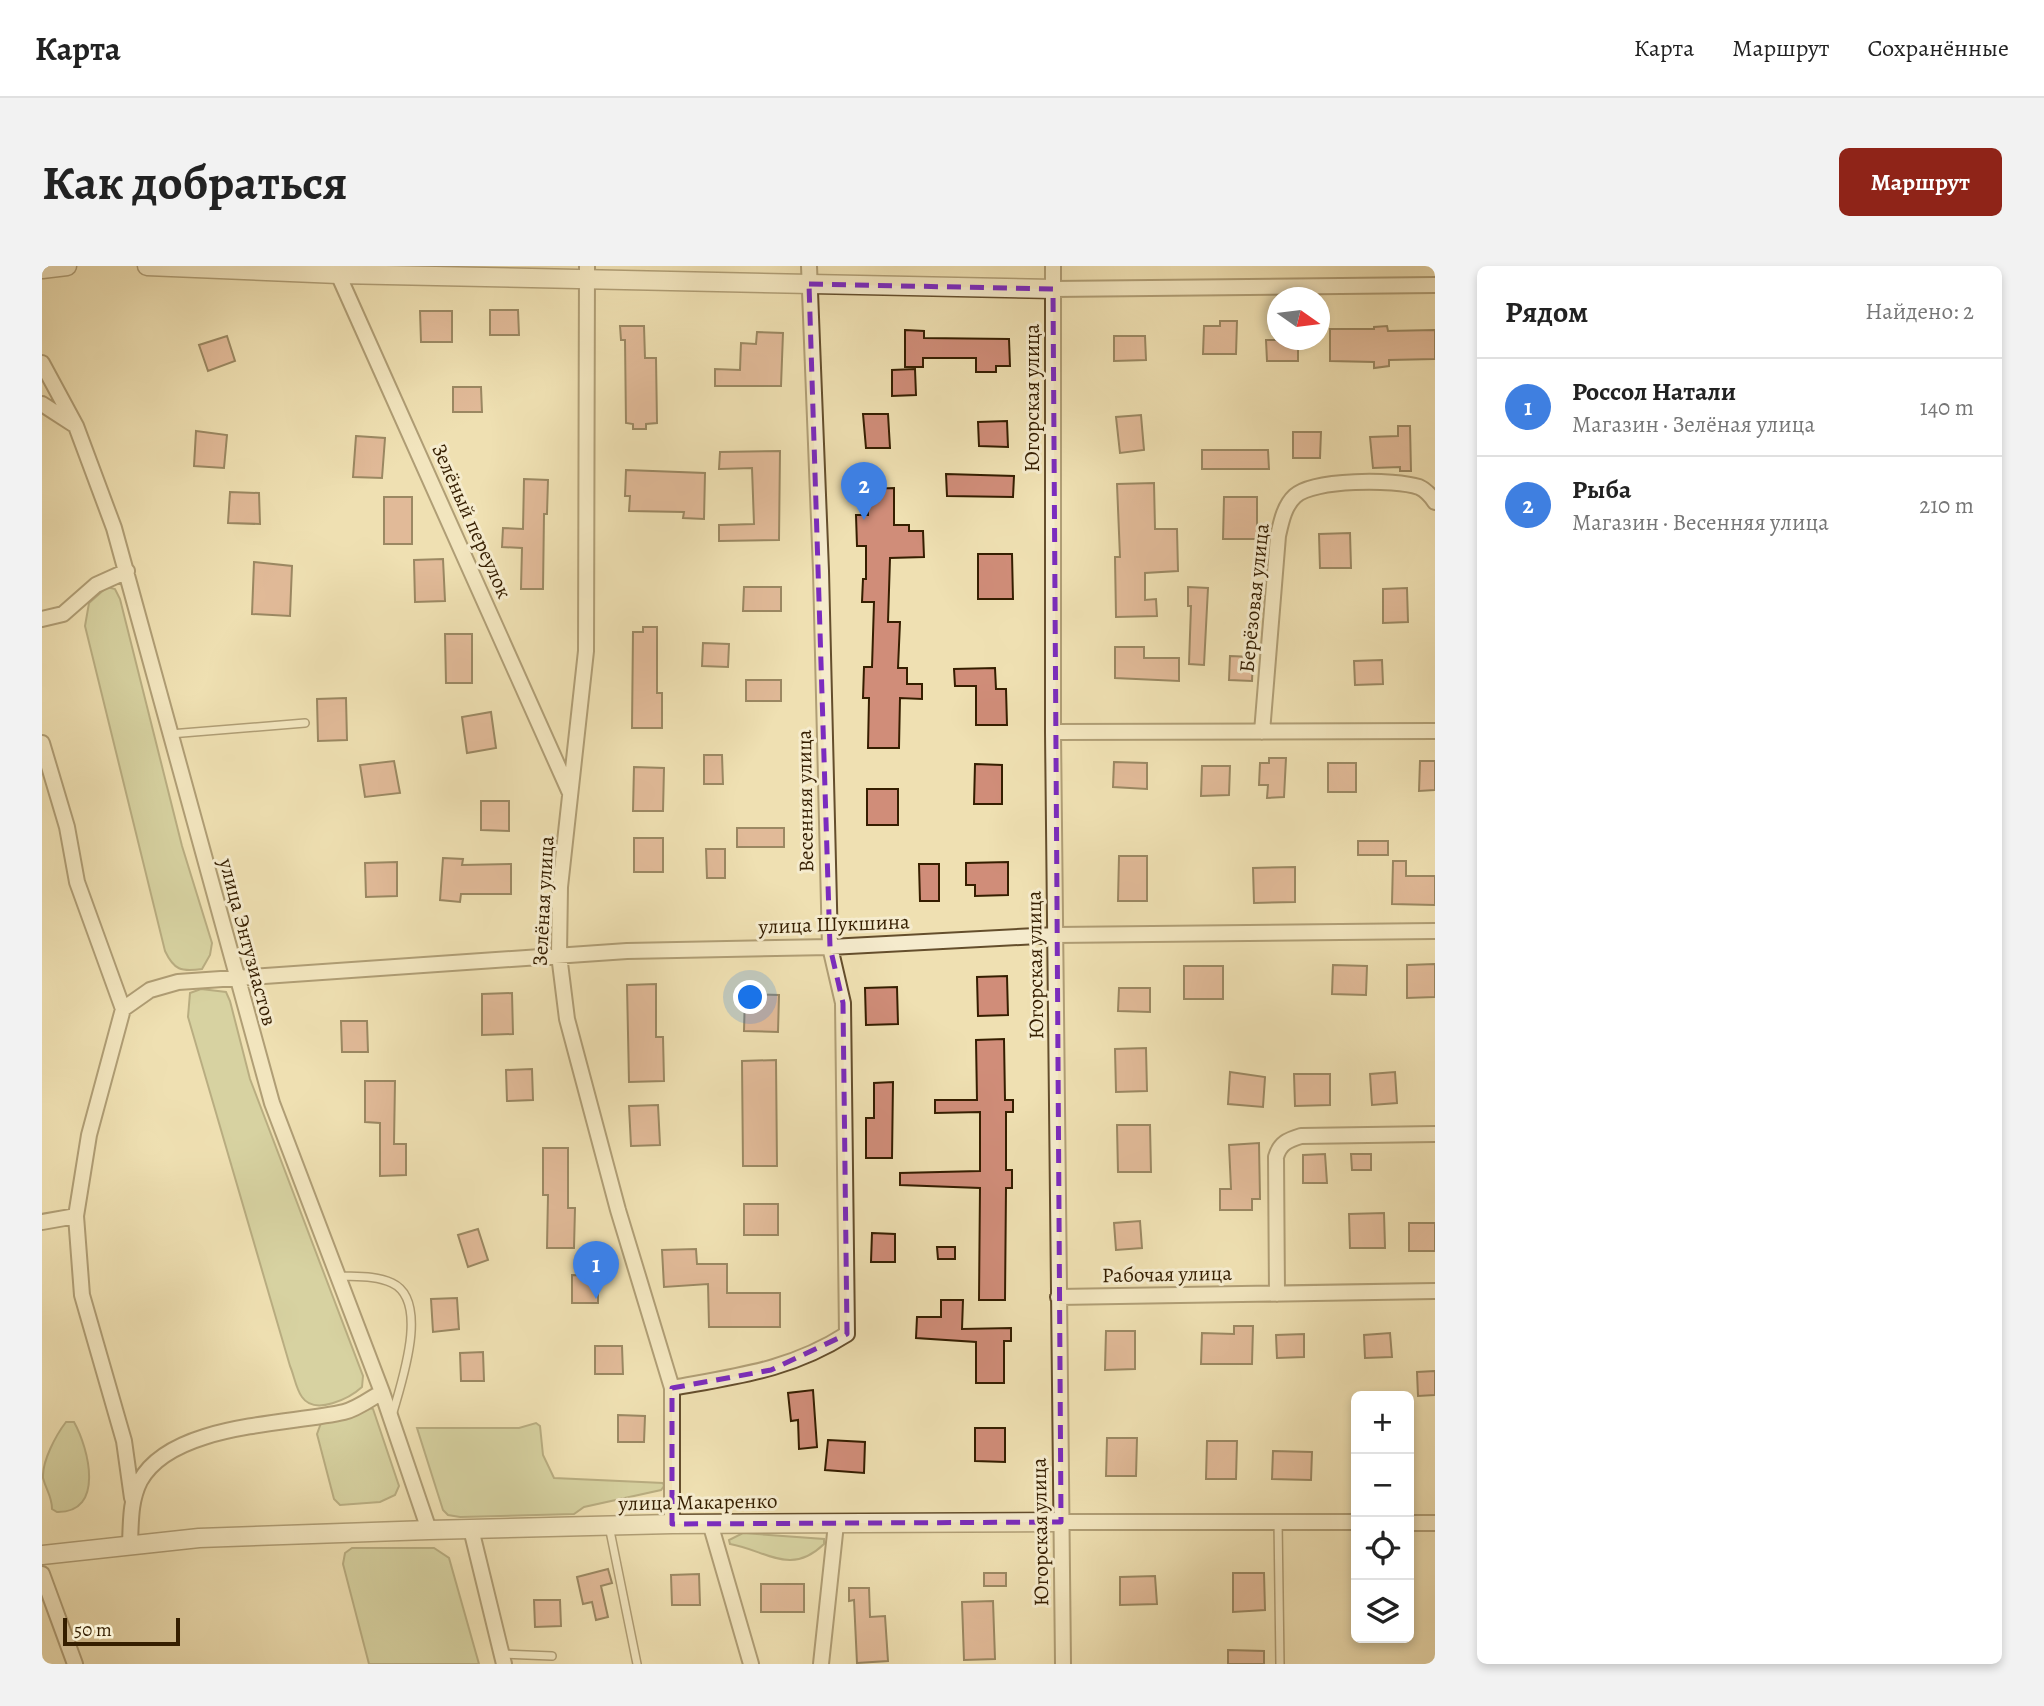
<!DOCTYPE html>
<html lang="ru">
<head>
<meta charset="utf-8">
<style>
	:root { --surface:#fff; --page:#f2f2f2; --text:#222; --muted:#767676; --line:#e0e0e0; --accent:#8f2418 }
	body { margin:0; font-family:Alegreya,serif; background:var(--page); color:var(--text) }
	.controls { position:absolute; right:21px; bottom:21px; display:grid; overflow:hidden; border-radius:10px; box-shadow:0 4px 10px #0003 }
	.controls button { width:63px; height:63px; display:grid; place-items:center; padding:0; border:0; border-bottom:2px solid var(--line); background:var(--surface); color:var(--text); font:35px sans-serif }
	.compass { position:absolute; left:1225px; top:21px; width:63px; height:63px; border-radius:50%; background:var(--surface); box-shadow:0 4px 10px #0003; rotate:104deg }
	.scale { position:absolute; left:21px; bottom:18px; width:117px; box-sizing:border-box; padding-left:7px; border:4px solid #351e00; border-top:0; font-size:19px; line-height:24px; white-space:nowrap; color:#351e00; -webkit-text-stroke:5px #f5ebcd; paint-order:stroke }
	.you { position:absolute; left:709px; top:732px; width:24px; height:24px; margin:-18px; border:5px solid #fff; border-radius:50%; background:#1a73e8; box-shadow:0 0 0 10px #1a73e833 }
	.badge { display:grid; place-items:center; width:46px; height:46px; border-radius:50%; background:var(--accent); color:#fff; font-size:23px; font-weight:700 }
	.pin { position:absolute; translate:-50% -58px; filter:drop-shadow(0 2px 4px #0008) }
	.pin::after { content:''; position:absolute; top:37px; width:24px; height:21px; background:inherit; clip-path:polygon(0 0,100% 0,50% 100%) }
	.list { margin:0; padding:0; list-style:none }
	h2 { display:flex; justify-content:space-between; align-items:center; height:91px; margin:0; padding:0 28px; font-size:30px }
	h2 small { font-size:23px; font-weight:400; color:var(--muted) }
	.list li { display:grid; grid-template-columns:46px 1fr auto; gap:21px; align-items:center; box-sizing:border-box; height:98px; padding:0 28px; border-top:2px solid var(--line) }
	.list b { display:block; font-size:26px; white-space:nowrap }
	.list p { margin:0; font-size:23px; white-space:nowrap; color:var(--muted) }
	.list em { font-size:23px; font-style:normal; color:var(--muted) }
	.icon { flex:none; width:38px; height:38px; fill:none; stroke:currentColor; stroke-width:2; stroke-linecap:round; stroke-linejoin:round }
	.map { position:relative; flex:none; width:1393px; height:1398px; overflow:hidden; border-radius:10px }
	header { display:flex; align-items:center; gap:42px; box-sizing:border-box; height:98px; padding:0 35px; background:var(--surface); border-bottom:2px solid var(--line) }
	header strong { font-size:33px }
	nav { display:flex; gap:38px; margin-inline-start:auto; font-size:24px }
	.intro { display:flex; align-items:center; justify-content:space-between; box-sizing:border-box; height:168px; padding:0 42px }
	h1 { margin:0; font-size:49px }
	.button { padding:18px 32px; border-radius:10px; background:var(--accent); color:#fff; font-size:24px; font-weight:700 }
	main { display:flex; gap:42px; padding:0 42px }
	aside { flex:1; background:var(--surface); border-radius:10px; box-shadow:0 4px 10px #0003 }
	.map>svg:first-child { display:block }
</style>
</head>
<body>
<header>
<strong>Карта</strong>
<nav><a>Карта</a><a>Маршрут</a><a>Сохранённые</a></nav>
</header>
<div class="intro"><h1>Как добраться</h1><a class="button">Маршрут</a></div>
<main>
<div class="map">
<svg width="1393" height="1398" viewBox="0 0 1393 1398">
	<rect width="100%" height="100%" fill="#efe0b2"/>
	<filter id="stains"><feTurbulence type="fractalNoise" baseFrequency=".00286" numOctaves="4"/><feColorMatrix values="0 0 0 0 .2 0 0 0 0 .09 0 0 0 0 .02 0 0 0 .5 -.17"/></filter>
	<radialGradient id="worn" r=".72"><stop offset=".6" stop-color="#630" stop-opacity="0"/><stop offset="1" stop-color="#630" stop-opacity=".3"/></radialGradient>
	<path fill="#bac28c" stroke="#787046" stroke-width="2" d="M65 321 73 323 78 333 140 580 170 677 168 689 160 703C139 706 132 704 123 685L43 360 47 337Z
		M159 723 184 726 188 735 208 813 321 1110 320 1121C308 1132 273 1150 260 1131 254 1123 252 1109 248 1100L146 751 148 727Z
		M324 1141 331 1143 357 1220 353 1229 338 1236 298 1239 292 1233 275 1168 279 1157Z
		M24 1156H32C47 1183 63 1247 15 1246L10 1243C10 1230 4 1224 1 1212 0 1195 14 1169 24 1156Z
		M494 1157 498 1160 501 1189 512 1212 621 1217 622 1220 619 1224 542 1241 532 1248 418 1251 406 1249 401 1244 375 1162H477Z
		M701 1267 782 1273V1278C748 1311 724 1284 688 1278L687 1274Z
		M310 1282H392L407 1292 437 1398H327L301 1298 303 1287Z"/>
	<path fill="#d08d79" stroke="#351e00" stroke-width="2" d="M448 44H476L477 69H448Z
		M378 45H410V76H379Z
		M1178 55H1195L1194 88H1161L1162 60H1178Z
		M578 60H602L603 92H614L615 157 604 158V163H591V158L584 157 583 74H579Z
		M1345 60 1346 65 1393 64V93L1347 94V100L1332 102V96L1288 95V63H1332V61Z
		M863 64 882 65V72L967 73 968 100H954V106H934V92H881V101H863Z
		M715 66 741 67 739 120H673V103L698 104 699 77 714 78Z
		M185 70 193 95 166 105 157 79Z
		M1072 70H1103L1104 94 1072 95Z
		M1224 74H1256V95H1225Z
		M873 103 874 129 850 130V104Z
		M411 121H439L440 146H411Z
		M821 148H846L848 182H824Z
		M1099 149 1102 184 1078 187 1074 151Z
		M965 155 966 181 937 180 936 156Z
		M1356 160H1368L1369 205H1358V201L1331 202 1328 171 1356 170Z
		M154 165 185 169 182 202 152 200Z
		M1251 166H1279L1278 192H1251Z
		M314 170 343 172 340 212 311 211Z
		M1160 184H1226L1227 203H1160Z
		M738 185 737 274 677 275V259L712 258 710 202 677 203 678 186Z
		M584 204 663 207 662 253 641 252 642 246 587 245 588 230H583Z
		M904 208 972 210 971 231 905 230Z
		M482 213 506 214 505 248H502L501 323H479L480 282 460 281 461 262 481 263Z
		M1112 217 1113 263H1135L1136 305 1103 307V334L1114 333 1115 350 1074 351 1073 291H1078L1075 218Z
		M852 222V259H867V265H881L882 291 848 292 846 356H858L856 402H865V418H880V433L858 432 857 482H826L827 432H821L822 401H830L832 336H820L821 313H824V280H815L814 249H826L825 223Z
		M188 226 217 227 218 258 186 257Z
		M342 231H370V278H342Z
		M1182 231H1215V273H1181Z
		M1308 267 1309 302H1278L1277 268Z
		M936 288H970L971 333H936Z
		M401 293 403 335 373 336 372 294Z
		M212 296 250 300 248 350 210 348Z
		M702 321H739V345H701Z
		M1146 321 1166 322 1162 399 1147 398 1149 340H1146Z
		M1365 322 1366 356 1341 357V323Z
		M601 361H615V427H620V462H590L591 366H601Z
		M403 368H430V417H404Z
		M661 377 687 378 686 401 660 400Z
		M1073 381H1102V392H1137V415L1073 412Z
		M1188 390 1211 391 1210 415 1187 414Z
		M1340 394 1341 418 1313 419 1312 395Z
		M953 402 954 423H964L965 459H934V420H913L912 403Z
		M704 414H739V435H704Z
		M304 432 305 474 276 475 275 433Z
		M449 446 454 482 425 487 420 451Z
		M662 489H680L681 518H662Z
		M1227 492H1244L1242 531 1225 532 1226 519H1217L1218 497H1227Z
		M352 495 358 527 323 531 318 499Z
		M1378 495H1393V524L1377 525Z
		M1072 496 1105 497V523L1071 521Z
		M1286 497H1314V526H1286Z
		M933 498 960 499V538H932Z
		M1160 500H1188L1187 529 1159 530Z
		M592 501 622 502 621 545H591Z
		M825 523H856V559H825Z
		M439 535H467V565L439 564Z
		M695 562H742V581H695Z
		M592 572H621V606H592Z
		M1316 575H1346V589H1316Z
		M664 583H683V612H665Z
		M1077 590H1105V635H1076Z
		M401 592 421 593 420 599 469 598V628H419L418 636 398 634Z
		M1351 595H1364V610H1393V639L1350 638Z
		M355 596V630L324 631 323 597Z
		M966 596V629L933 630V619H924V597Z
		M877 598H897V635H878Z
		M1253 601V636L1212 637 1211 602Z
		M1393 698V731L1365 732V699Z
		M1291 699 1325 700 1324 729 1290 728Z
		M1142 700H1181V733H1142Z
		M965 710 966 749 936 750 935 711Z
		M614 718V771H621L622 815 587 816 585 719Z
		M855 721 856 758 824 759 823 722Z
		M1077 722H1108V746L1076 745Z
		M470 727 471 768 440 769V728Z
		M703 728 737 729 736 766 702 765Z
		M299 755H325L326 786H300Z
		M962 773 963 834H971V846H964V904H970V922H964L963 1034H937L938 922 858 919V907L938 905V846L893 847V834H935L934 774Z
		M1104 782 1105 825 1074 826 1073 783Z
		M734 794 735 900H701L700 795Z
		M490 803 491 834 465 835 464 804Z
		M1188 806 1223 811 1221 841 1186 838Z
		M1353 806 1355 837 1330 839 1328 808Z
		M1252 808H1288V839L1253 840Z
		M323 815H353L352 878H364V909L338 910V857L323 856Z
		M851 816 850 892H824V852H832V817Z
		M616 839 618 879 589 880 587 840Z
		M1075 859H1108L1109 906H1076Z
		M1217 877 1218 933H1210V944H1178V923H1189L1187 879Z
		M501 882H526V942H533L532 982H505L506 929H501Z
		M1283 888 1285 917H1261V889Z
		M1309 888H1329V904H1310Z
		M702 938H736V969H702Z
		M1342 947 1343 982H1308L1307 948Z
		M1098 955 1100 982 1074 984 1072 957Z
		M1367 957H1393V985H1367Z
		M436 963 446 994 426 1001 416 969Z
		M830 967 853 968V996H829Z
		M895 981H913V993H896Z
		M654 983 655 998H685V1027H738V1061H667L666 1018 622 1021 620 984Z
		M530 1009 556 1010V1037H530Z
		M415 1032 417 1063 391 1066 389 1033Z
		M899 1034H921L920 1063 969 1062V1075H962V1117H934V1076L874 1072 875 1051H899Z
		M1192 1060H1211L1210 1098H1159L1160 1067 1192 1068Z
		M1064 1065H1093V1103L1063 1104Z
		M1348 1067 1350 1091 1323 1092 1322 1069Z
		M1262 1068V1091L1235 1092 1234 1069Z
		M553 1080H580L581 1108H553Z
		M441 1086 442 1115H419L418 1087Z
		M1393 1105V1129L1376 1130 1375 1106Z
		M771 1124 775 1181 757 1183 756 1154 749 1155 746 1127Z
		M576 1149 603 1150 602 1176H576Z
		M933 1162H963V1196L933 1195Z
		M1065 1172H1095L1094 1210H1064Z
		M786 1174 823 1176 822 1207 783 1204Z
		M1165 1175H1195L1194 1213H1164Z
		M1231 1185 1270 1186 1269 1214 1230 1213Z
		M566 1303 570 1317 559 1320 566 1351 554 1354 550 1336 541 1338 535 1311Z
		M942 1307H964V1320H942Z
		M1191 1307H1222L1223 1344 1191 1346Z
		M657 1308 658 1339H630L629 1309Z
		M1113 1310 1115 1338 1078 1339V1311Z
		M719 1318H762V1346H719Z
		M807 1322H827L828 1351 843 1350 846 1395 815 1397 812 1334 807 1335Z
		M492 1334H518L519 1360 493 1361Z
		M951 1335 953 1393 922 1394 920 1336Z
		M1186 1384 1222 1385V1398H1186Z"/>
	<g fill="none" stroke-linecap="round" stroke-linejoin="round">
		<g stroke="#644e2c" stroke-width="10">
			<path id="service" d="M128 468 263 457
				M296 1010C314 1011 333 1009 350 1017 389 1035 358 1120 350 1150
				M1236 1255 1238 1398
				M567 1260 595 1398
				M460 1388 510 1390"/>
		</g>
		<g stroke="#644e2c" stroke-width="18">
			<path id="minor" d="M302 0 296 8 528 527
				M545 0 544 385 518 621 517 689 525 753 576 944 630 1122V1258
				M1011 0V466L1021 1398
				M1011 23 1393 19
				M0 97 34 160 72 262 230 837 340 1126 387 1264
				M0 138 31 158
				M0 353 21 348 54 319 85 305
				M1011 466 1393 465
				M1220 466 1236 270C1239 257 1242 240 1253 230 1271 213 1353 213 1377 221 1384 224 1389 230 1393 236
				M0 477 25 561 35 616 81 743
				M34 950 40 1029 82 1175 90 1232
				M0 956 34 950 47 869 81 743 108 724 136 716 585 685 788 681 1014 669 1393 665
				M1235 1028 1234 891C1238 877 1246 874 1259 870L1393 868
				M1016 1031 1393 1025
				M630 1122C695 1110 749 1104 805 1068L801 737 788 681 779 305 767 0
				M1019 1256H1314
				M668 1257 709 1398
				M1367 1257H1393
				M429 1263 462 1398
				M88 1278C89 1256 88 1235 98 1215 130 1157 245 1159 302 1146 315 1143 328 1133 340 1126
				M0 1308 33 1398
				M779 1398 794 1258"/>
		</g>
		<g stroke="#644e2c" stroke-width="21">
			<path id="tertiary" d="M105 0 296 8 1011 23
				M0 3 25 0
				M0 1289 157 1272 387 1264 630 1258 1019 1256"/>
		</g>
		<use href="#service" stroke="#f5ebcd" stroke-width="7"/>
		<use href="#minor" stroke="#f5ebcd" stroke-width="14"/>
		<use href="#tertiary" stroke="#f5ebcd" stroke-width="18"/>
	</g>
	<path d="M0 0H1393V1398H0ZM767 18 1011 23 1019 1256 630 1258V1122L729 1104 805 1068 801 737 788 681Z" fill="#efe0b2" fill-opacity=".55" fill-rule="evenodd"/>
	<path fill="none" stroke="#7b2cbf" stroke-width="5" stroke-dasharray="14 9" stroke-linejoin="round" d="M767 18 1011 23 1019 1256 630 1258V1122L729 1104 805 1068 801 737 788 681Z"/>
	<g text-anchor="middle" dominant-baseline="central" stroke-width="6" stroke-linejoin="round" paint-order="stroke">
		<g font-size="21" fill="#351e00" stroke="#f5ebcd">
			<text transform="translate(990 132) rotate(-90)">Югорская улица</text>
			<text transform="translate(430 255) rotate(66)">Зелёный переулок</text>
			<text transform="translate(1212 332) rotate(-84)">Берёзовая улица</text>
			<text transform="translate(763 535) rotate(-91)">Весенняя улица</text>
			<text transform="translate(501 635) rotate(-87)">Зелёная улица</text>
			<text transform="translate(792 658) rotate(-2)">улица Шукшина</text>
			<text transform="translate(206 676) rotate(75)">улица Энтузиастов</text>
			<text transform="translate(993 699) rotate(-91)">Югорская улица</text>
			<text transform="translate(1125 1008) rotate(-1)">Рабочая улица</text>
			<text transform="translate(656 1236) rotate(-1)">улица Макаренко</text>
			<text transform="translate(998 1266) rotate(-91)">Югорская улица</text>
		</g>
	</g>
	<rect width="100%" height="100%" filter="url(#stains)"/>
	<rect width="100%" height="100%" fill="url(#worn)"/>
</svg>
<div class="controls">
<button>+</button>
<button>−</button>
<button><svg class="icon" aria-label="locate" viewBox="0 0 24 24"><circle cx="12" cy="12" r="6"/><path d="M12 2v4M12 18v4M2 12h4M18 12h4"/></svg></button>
<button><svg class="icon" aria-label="layers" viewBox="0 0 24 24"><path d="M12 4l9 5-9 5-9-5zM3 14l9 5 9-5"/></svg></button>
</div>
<svg class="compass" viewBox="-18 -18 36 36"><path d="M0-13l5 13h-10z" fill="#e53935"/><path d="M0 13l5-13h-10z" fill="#767676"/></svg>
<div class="scale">50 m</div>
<div class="you"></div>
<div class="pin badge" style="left:554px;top:1033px;background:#3f7fe0">1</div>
<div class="pin badge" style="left:822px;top:254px;background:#3f7fe0">2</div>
</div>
<aside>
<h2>Рядом<small>Найдено: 2</small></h2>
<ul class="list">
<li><span class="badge" style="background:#3f7fe0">1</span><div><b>Россол Натали</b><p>Магазин · Зелёная улица</p></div><em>140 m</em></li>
<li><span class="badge" style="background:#3f7fe0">2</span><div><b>Рыба</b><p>Магазин · Весенняя улица</p></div><em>210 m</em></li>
</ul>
</aside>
</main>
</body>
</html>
